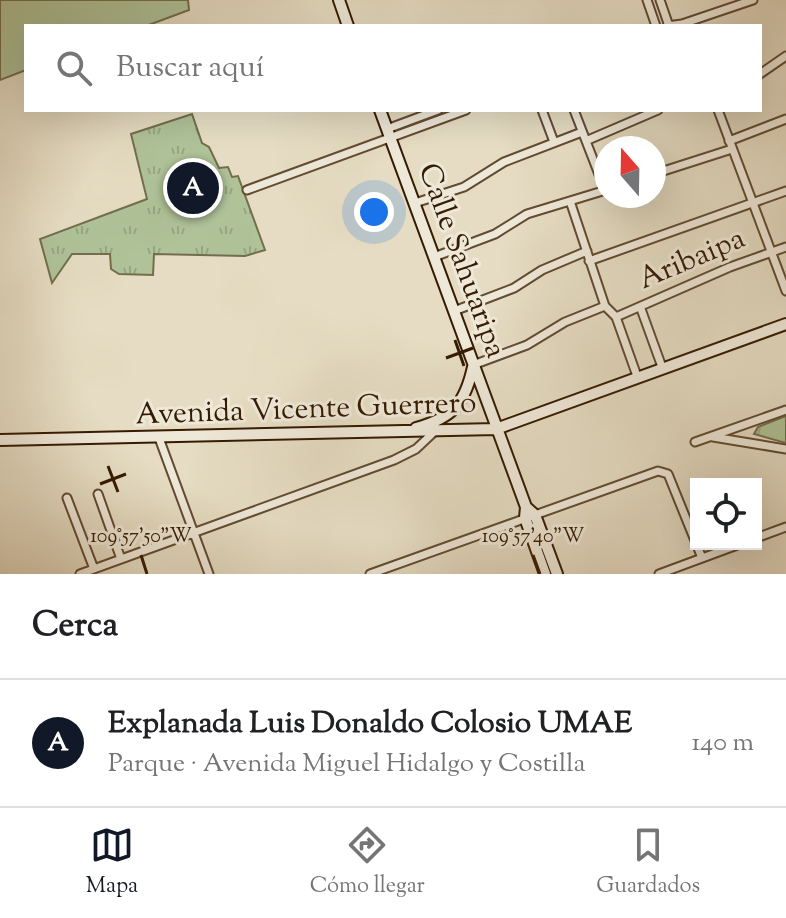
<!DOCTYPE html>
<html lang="es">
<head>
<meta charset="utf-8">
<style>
	:root { --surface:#fff; --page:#f6f6f6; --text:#202124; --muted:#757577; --line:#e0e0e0; --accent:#111827 }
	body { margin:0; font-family:"Sorts Mill Goudy",serif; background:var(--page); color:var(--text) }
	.controls { position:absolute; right:24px; bottom:24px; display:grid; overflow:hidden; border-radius:0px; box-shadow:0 8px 32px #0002 }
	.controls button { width:72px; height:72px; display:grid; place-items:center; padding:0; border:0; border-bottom:2px solid var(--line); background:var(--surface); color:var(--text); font:40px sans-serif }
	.compass { position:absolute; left:594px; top:136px; width:72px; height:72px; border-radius:50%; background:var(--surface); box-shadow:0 8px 32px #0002; rotate:340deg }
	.you { position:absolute; left:374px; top:212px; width:28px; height:28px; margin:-20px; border:6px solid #fff; border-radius:50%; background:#1a73e8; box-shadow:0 0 0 12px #1a73e833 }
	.badge { display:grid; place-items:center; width:52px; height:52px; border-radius:50%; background:var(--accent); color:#fff; font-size:26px; font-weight:700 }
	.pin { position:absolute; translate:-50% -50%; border:4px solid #fff; box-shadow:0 2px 8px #0006 }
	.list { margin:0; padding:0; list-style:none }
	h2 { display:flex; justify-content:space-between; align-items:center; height:104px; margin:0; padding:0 32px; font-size:34px }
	h2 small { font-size:26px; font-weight:400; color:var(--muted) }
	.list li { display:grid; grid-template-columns:52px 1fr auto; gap:24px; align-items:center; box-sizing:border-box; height:128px; padding:0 32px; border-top:2px solid var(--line) }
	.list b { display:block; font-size:30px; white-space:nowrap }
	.list p { margin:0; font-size:26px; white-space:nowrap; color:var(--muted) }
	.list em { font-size:26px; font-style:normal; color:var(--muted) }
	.icon { flex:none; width:44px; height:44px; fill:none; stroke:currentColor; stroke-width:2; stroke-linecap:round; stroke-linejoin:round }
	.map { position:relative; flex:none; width:786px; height:574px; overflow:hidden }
	.search { position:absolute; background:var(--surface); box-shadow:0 8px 32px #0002; left:24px; right:24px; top:24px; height:88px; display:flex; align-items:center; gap:20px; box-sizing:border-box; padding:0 28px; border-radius:0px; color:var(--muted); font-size:30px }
	.sheet { height:232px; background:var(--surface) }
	nav { display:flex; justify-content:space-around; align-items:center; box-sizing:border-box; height:112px; border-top:2px solid var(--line); background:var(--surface); font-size:22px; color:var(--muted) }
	nav a { display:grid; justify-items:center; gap:4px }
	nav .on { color:var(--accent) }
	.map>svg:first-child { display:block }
</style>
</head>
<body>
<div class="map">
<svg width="786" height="574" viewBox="0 0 786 574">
	<defs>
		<pattern id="park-tufts" width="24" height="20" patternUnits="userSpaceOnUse" patternTransform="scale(2)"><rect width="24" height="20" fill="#afc298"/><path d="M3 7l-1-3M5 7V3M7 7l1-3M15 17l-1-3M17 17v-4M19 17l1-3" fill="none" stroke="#97a681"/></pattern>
	</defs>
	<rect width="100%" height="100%" fill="#e5dcc3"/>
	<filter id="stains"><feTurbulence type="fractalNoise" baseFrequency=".0025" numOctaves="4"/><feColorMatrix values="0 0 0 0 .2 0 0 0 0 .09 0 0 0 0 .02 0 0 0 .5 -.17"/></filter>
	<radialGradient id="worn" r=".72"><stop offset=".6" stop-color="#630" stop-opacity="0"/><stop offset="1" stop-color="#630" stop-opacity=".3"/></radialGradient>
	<path fill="url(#park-tufts)" stroke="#726e4c" stroke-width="2" d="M192 114 202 143 209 147 219 168 228 167 232 177 238 176 265 250 245 256 154 254 153 275 119 274 111 269 110 254H72L52 283 40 239 147 199 131 134Z
		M786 416V443L754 434 758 427Z"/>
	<path fill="#afc298" stroke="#726e4c" stroke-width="2" d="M0 0H188L189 10 146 26H26V70L0 80Z"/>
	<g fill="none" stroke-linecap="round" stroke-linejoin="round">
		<g stroke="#614b31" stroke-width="11">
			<path id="street" d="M647 0 656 26
				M660 0 669 26
				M667 26 682 24 753 0
				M760 74 786 56
				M542 110 554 142
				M574 110 605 190
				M718 110 786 291
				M387 129 438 110
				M588 140 658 110
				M729 141 786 119
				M654 174 732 149
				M247 190 466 110
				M570 201 605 306 616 317 637 376
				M415 203 464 187 504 162 582 132
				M434 257 495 234 527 214 606 190
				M589 261 786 191
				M641 309 662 367
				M454 311 514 288 542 270 587 251
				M616 317 730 267 786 247
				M473 365 527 345 565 322 605 306
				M713 437 786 449
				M159 438 209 574
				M695 442 786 410
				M98 494 121 559
				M67 498 94 569
				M756 538 786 527
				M80 574 394 460 416 449 434 432
				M370 574 658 471 668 474 702 558
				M659 574 740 544"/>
		</g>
		<g stroke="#351b00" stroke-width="14">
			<path id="secondary" d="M339 0 348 26
				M380 110 526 507 525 518 545 574
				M416 428C453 418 465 403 473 367
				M0 440 496 429 786 324
				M526 507 535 515 557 574"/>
		</g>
		<use href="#street" stroke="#eee8d8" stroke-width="7"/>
		<use href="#secondary" stroke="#eee8d8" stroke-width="10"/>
	</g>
	<path fill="none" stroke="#351b00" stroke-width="3" d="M455 340 464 366M446 358 473 348M108 466 118 492M100 484 126 474M141 555 147 574M533 555 540 574"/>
	<g text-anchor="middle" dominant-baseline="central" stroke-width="6" stroke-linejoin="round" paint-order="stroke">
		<g font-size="30" fill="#351b00" stroke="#eee8d8">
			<text transform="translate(692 260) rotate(-23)">Aribaipa</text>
			<text transform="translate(461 261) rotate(70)">Calle Sahuaripa</text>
			<text transform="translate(306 410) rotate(-2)">Avenida Vicente Guerrero</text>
		</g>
	</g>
	<g font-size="20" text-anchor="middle" fill="#351b00" stroke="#eee8d8" stroke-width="6" stroke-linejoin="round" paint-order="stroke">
		<text x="141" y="542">109°57'50"W</text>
		<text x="533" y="542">109°57'40"W</text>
	</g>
	<rect width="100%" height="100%" filter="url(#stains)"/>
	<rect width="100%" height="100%" fill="url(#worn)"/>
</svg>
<div class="controls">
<button><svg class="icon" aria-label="locate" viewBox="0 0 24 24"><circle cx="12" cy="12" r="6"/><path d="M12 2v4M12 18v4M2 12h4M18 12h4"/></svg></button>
</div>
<svg class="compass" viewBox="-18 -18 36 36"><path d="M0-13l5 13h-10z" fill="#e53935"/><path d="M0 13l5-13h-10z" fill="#757577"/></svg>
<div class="you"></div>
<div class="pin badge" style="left:193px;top:188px">A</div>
<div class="search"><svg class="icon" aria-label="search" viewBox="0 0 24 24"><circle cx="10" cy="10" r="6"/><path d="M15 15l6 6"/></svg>Buscar aquí</div>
</div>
<section class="sheet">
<h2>Cerca<small></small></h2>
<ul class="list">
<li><span class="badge">A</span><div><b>Explanada Luis Donaldo Colosio UMAE</b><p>Parque · Avenida Miguel Hidalgo y Costilla</p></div><em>140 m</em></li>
</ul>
</section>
<nav>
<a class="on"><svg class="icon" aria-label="map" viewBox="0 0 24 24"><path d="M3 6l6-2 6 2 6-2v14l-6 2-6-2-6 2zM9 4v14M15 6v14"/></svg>Mapa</a>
<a><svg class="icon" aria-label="directions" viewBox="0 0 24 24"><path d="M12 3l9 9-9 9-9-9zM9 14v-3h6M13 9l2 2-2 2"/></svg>Cómo llegar</a>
<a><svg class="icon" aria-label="saved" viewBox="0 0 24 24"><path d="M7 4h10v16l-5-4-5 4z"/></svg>Guardados</a>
</nav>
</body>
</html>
